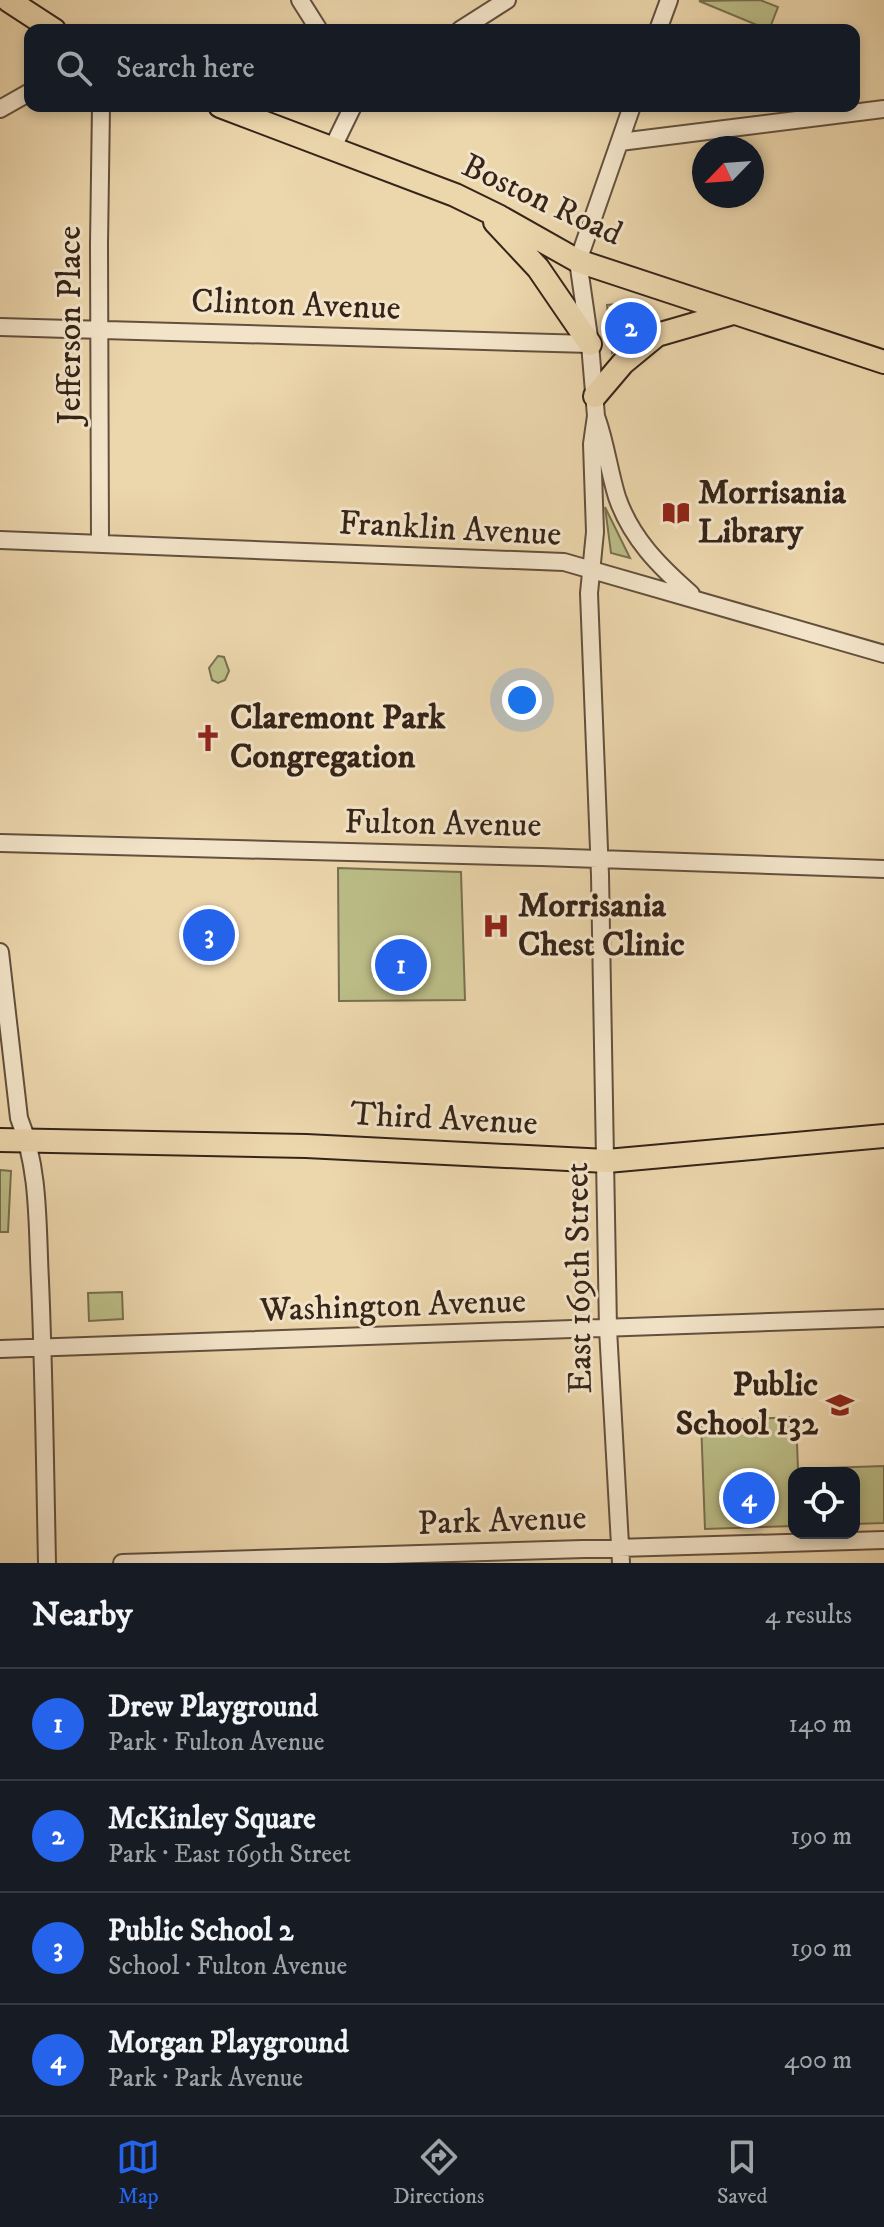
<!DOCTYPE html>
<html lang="en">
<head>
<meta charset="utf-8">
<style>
	:root { --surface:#171b24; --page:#242831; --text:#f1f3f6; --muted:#9ea1a6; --line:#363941; --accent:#2563eb }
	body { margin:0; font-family:"IM FELL DW Pica",serif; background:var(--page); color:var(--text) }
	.controls { position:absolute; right:24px; bottom:24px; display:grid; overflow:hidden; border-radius:16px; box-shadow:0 4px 12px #0003 }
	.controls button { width:72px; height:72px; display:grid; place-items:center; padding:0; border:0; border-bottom:2px solid var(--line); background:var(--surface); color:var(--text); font:40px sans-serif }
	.compass { position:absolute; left:692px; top:136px; width:72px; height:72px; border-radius:50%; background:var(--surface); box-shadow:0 4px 12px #0003; rotate:245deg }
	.you { position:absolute; left:522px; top:700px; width:28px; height:28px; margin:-20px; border:6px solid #fff; border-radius:50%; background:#1a73e8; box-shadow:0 0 0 12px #1a73e833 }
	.badge { display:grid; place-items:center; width:52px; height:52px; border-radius:50%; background:var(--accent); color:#fff; font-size:26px; font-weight:700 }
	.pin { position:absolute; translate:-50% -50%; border:4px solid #fff; box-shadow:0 2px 8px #0006 }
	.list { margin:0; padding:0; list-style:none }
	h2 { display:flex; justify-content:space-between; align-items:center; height:104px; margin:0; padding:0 32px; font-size:34px }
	h2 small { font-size:26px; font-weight:400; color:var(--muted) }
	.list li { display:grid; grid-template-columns:52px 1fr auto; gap:24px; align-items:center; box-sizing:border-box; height:112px; padding:0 32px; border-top:2px solid var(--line) }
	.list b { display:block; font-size:30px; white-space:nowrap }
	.list p { margin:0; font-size:26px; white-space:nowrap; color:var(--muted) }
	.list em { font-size:26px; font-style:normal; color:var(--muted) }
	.icon { flex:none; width:44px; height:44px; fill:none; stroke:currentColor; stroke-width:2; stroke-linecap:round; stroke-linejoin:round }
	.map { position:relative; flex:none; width:884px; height:1563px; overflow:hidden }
	.search { position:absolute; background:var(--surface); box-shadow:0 4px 12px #0003; left:24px; right:24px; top:24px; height:88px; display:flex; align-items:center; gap:20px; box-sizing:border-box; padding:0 28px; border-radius:16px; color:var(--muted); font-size:30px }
	.sheet { height:552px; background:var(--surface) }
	nav { display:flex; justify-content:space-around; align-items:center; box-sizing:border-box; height:112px; border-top:2px solid var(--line); background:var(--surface); font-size:22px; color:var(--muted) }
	nav a { display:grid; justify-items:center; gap:4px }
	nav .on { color:var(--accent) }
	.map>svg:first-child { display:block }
</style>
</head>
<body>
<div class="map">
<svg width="884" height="1563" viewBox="0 0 884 1563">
	<rect width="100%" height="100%" fill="#ecd6ac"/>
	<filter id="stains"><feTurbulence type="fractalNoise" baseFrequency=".0025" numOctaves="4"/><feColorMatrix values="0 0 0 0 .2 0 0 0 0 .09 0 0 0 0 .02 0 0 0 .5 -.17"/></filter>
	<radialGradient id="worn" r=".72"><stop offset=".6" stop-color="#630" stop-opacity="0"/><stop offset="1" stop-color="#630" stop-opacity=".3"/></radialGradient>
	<path fill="#bbbd87" stroke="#787050" stroke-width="2" d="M760 0 778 7 769 30 699 1Z
		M618 304 661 324 642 332 612 353 607 305Z
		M605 507 630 558 611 553Z
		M218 656 224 657 229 671 225 680 218 683 212 680 209 668Z
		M338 868 461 872 465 1000 339 1001Z
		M0 1170 11 1171 8 1232H0Z
		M122 1292 123 1319 89 1321 88 1293Z
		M796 1417 798 1469 884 1466V1523L854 1524V1473H794V1526L705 1529 701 1421Z"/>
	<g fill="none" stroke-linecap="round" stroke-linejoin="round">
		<g stroke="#63503e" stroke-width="20">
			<path id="minor" d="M300 0 319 30
				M460 30 507 0
				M658 30 669 0
				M0 109 30 92
				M620 142 884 109
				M332 149 353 106
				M0 327 590 344
				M597 419C606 445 609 471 617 497 631 538 659 566 691 594
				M0 540 564 562 884 654
				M100 543 99 244 101 106
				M0 843 541 857 884 869
				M0 952 19 1118C40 1170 37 1227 40 1281 44 1375 45 1469 47 1563
				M0 1349 884 1318
				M122 1563 884 1540
				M621 1563 608 1329 600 875 589 593 595 532 592 444 596 416 590 344 578 261 632 106"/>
		</g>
		<g stroke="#352419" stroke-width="26">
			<path id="major" d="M8 0 54 30
				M220 106 455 195 500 217 578 261 884 362
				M495 222 538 268 590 344
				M595 396 623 363 657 335 733 313
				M0 1140 306 1146 607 1161 884 1136"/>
		</g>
		<use href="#minor" stroke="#f3e4c9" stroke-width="16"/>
		<use href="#major" stroke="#ecd6ac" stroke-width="22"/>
	</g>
	<defs>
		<g id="library-bare" transform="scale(2.16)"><path d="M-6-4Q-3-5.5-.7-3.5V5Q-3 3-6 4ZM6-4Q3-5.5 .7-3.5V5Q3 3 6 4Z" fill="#8f2418" stroke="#f3e4c9" stroke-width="2.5" paint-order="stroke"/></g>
		<g id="church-bare" transform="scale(2.16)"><path d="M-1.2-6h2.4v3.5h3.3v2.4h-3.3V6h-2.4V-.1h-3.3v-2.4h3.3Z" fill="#8f2418" stroke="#f3e4c9" stroke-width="2.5" paint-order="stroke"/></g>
		<g id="hospital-bare" transform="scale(2.16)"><path d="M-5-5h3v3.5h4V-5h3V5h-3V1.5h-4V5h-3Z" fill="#8f2418" stroke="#f3e4c9" stroke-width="2.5" paint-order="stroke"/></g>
		<g id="school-bare" transform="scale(2.16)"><path d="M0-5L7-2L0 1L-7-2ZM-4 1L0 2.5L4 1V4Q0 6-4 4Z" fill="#8f2418" stroke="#f3e4c9" stroke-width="2.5" paint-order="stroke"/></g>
	</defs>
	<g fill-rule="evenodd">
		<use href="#library-bare" x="676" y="513"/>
		<use href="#church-bare" x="208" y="738"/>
		<use href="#hospital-bare" x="496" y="926"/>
		<use href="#school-bare" x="840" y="1405"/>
	</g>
	<g text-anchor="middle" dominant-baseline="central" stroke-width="6" stroke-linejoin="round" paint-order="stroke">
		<g font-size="34" fill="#352419" stroke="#f3e4c9">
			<text transform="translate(542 200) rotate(25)">Boston Road</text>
			<text transform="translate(296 305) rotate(2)">Clinton Avenue</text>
			<text transform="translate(70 325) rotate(-90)">Jefferson Place</text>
			<text transform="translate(450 529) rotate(3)">Franklin Avenue</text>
			<text transform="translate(443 824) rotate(1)">Fulton Avenue</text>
			<text transform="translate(444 1119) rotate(3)">Third Avenue</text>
			<text transform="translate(579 1278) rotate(-91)">East 169th Street</text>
			<text transform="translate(393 1306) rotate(-2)">Washington Avenue</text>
			<text transform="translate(502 1521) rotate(-2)">Park Avenue</text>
		</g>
		<g font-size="34" font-weight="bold" fill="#352419" stroke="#f3e4c9" text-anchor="start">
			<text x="698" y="493">Morrisania<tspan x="698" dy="39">Library</tspan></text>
			<text x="230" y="718">Claremont Park<tspan x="230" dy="39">Congregation</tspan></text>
			<text x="518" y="906">Morrisania<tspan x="518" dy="39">Chest Clinic</tspan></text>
			<text x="818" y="1385" text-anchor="end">Public<tspan x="818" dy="39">School 132</tspan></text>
		</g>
	</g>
	<rect width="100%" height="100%" filter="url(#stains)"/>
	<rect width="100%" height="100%" fill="url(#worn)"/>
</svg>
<div class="controls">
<button><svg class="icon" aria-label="locate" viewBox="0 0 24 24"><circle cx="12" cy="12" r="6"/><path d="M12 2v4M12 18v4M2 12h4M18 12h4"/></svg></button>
</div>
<svg class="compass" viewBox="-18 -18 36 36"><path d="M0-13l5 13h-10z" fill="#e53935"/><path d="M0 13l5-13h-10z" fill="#9ea1a6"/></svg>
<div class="you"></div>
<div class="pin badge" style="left:401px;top:965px">1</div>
<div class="pin badge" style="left:631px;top:328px">2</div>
<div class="pin badge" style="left:209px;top:935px">3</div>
<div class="pin badge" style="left:749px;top:1498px">4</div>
<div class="search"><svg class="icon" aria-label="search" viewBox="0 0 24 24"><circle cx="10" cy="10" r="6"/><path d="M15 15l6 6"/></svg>Search here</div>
</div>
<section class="sheet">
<h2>Nearby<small>4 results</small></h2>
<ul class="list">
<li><span class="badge">1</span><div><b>Drew Playground</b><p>Park · Fulton Avenue</p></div><em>140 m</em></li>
<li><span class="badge">2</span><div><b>McKinley Square</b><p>Park · East 169th Street</p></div><em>190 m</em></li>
<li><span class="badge">3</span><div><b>Public School 2</b><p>School · Fulton Avenue</p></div><em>190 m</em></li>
<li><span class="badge">4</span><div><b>Morgan Playground</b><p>Park · Park Avenue</p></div><em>400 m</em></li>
</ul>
</section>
<nav>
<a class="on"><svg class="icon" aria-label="map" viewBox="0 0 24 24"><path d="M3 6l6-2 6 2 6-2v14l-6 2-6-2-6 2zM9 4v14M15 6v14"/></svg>Map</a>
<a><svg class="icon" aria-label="directions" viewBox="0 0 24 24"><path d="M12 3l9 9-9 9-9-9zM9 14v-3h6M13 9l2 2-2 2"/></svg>Directions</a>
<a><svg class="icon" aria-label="saved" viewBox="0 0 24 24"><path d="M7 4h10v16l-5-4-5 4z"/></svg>Saved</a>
</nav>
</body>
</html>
